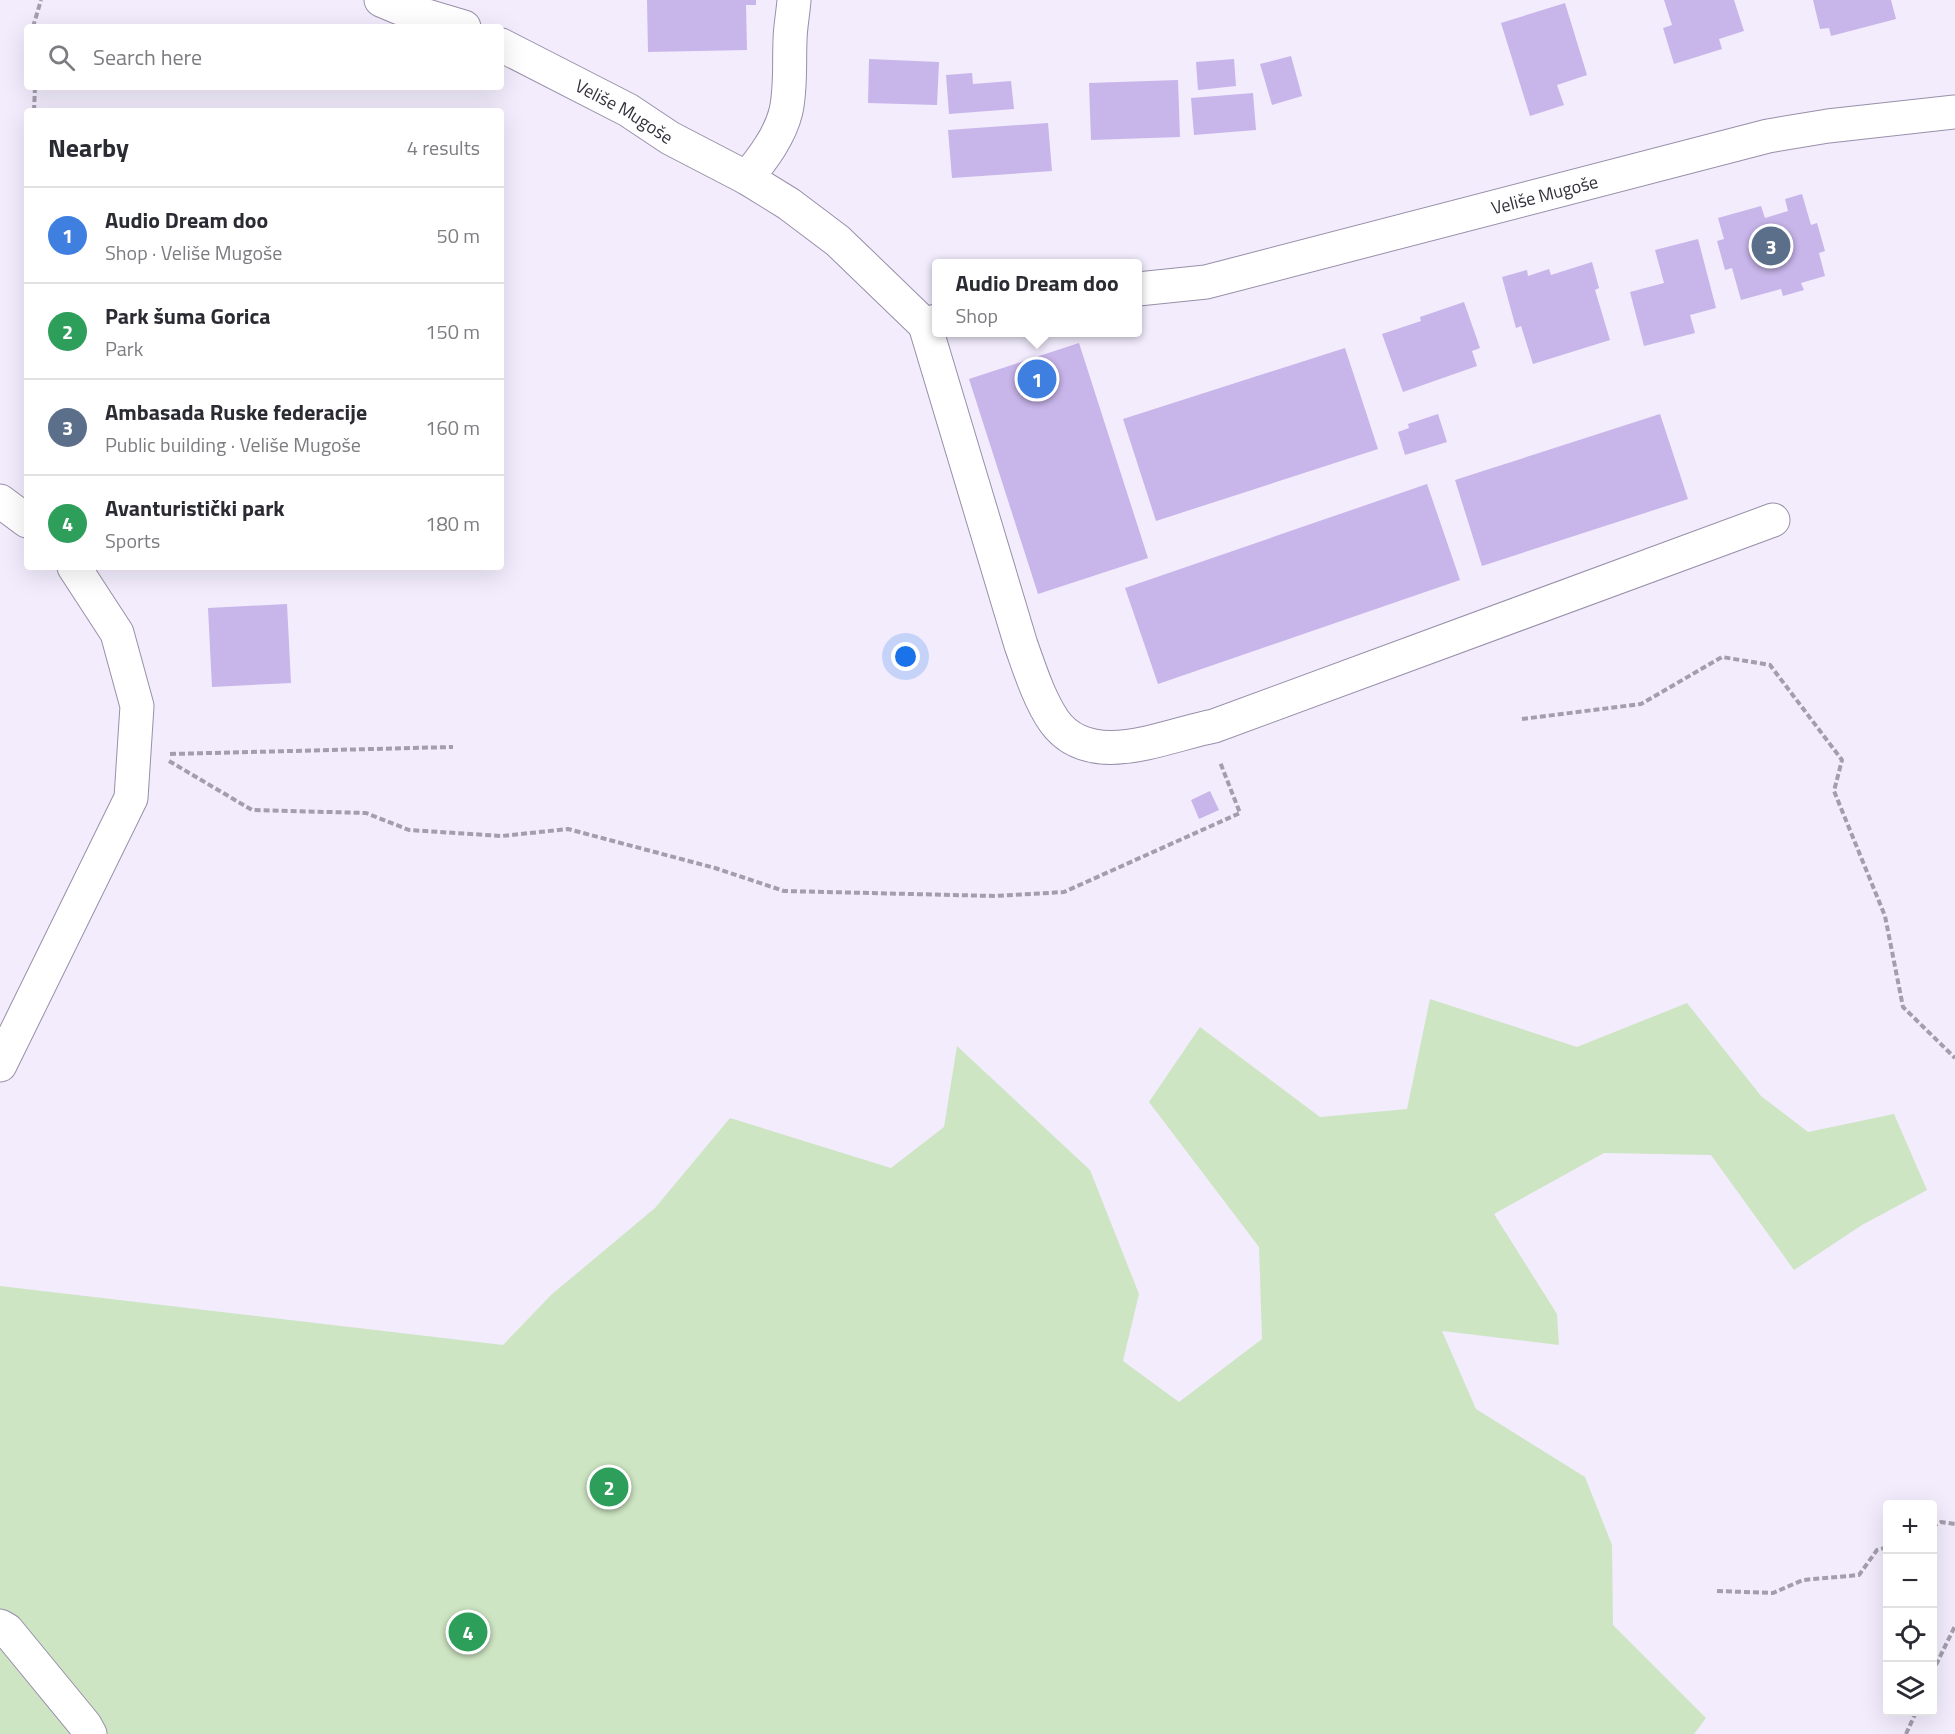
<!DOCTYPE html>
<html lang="en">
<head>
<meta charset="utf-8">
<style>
	:root { --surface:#fff; --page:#f7f7f7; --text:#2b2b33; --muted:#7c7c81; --line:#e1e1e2; --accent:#7c3aed }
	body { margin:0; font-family:"Titillium Web",sans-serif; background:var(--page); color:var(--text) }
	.controls { position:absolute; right:18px; bottom:18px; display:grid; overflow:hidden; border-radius:6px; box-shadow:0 6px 24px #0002 }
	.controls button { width:54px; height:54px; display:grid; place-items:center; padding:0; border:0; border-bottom:2px solid var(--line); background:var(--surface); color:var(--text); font:30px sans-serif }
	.you { position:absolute; left:906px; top:657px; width:21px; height:21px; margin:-15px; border:4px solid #fff; border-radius:50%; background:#1a73e8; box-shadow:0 0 0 9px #1a73e833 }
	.badge { display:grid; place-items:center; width:39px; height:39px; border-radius:50%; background:var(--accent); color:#fff; font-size:20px; font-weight:700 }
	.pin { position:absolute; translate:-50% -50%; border:3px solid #fff; box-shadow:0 2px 6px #0006 }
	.popup { position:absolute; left:932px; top:259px; width:210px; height:78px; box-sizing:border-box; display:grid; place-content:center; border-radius:6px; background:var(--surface); filter:drop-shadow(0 2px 4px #0005); font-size:20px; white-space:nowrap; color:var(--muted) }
	.popup b { font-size:22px; color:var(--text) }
	.popup::after { content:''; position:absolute; left:50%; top:100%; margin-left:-12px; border:12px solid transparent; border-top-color:var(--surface) }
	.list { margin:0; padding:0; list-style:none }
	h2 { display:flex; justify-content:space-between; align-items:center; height:78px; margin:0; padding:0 24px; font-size:26px }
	h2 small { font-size:20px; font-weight:400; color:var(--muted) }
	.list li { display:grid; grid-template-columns:39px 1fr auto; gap:18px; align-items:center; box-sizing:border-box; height:96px; padding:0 24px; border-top:2px solid var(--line) }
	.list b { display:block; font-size:22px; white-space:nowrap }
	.list p { margin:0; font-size:20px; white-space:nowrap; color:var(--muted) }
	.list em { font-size:20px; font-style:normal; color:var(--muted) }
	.icon { flex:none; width:33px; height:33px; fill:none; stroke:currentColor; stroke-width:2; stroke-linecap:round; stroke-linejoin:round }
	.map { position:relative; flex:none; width:1955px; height:1734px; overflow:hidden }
	.search { position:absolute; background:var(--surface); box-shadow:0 6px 24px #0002; left:24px; top:24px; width:480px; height:66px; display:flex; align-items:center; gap:15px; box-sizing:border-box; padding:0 21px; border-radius:6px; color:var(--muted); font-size:22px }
	.panel { position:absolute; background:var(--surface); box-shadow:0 6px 24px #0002; left:24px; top:108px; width:480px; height:462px; border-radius:6px }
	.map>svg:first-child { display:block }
</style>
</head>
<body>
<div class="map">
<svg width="1955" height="1734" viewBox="0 0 1955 1734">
	<rect width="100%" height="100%" fill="#f2ecfd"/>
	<path fill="#cee5c3" d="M1430 999 1577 1047 1687 1003 1761 1096 1808 1132 1894 1114 1927 1190 1862 1225 1794 1270 1711 1155 1604 1153 1494 1214 1557 1314 1559 1345 1442 1331 1476 1409 1585 1477 1612 1545 1613 1625 1706 1718 1694 1734H0V1286L503 1345 551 1295 655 1208 730 1118 891 1168 944 1127 957 1046 1090 1170 1139 1294 1123 1361 1179 1402 1262 1339 1259 1247 1149 1102 1200 1027 1320 1117 1407 1109Z"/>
	<path fill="#c8b5ea" d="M647 0H756V5H746L747 50 648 52Z
		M1664 0H1734L1744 31 1719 39 1722 49 1674 64 1663 28 1672 25Z
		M1813 0H1891L1896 19 1831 36 1829 28 1820 29Z
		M1565 3 1587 75 1557 85 1564 105 1530 116 1501 23Z
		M1291 56 1302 96 1272 105 1260 64Z
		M869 59 939 62 937 105 868 103Z
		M1234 59 1236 86 1198 90 1196 62Z
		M972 73 973 84 1011 81 1014 109 949 114 946 75Z
		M1178 80 1180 137 1091 140 1089 83Z
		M1253 93 1256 130 1194 135 1191 98Z
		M1048 123 1052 171 952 178 948 130Z
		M1802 194 1811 225 1817 223 1825 251 1819 253 1825 276 1801 283 1804 290 1783 296 1781 289 1741 300 1732 268 1725 270 1717 241 1724 239 1718 218 1761 206 1765 218 1788 211 1785 199Z
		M1698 239 1716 308 1690 315 1695 333 1644 346 1630 292 1664 283 1655 250Z
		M1592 262 1599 288 1595 290 1610 340 1533 364 1521 326 1516 328 1502 277 1527 270 1528 276 1549 269 1551 275Z
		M1464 302 1480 348 1472 351 1477 366 1403 392 1382 334 1421 321 1420 317Z
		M1079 343 1148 558 1038 594 969 379Z
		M1345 348 1378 449 1156 521 1123 419Z
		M1438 414 1447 442 1405 455 1398 432 1409 428 1408 424Z
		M1660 414 1688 499 1482 566 1455 480Z
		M1427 484 1460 580 1158 684 1125 588Z
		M287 604 291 683 212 687 208 608Z
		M1210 791 1219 810 1199 819 1191 800Z"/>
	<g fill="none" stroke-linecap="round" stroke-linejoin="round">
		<g stroke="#988fa9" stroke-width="35">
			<g id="minor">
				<path d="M381 0 400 8 464 27"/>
				<path id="s1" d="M501 45 628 110 670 138 747 178 789 204 838 241 925 325 936 321"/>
				<path d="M747 178C763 158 780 136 786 111 791 88 789 65 790 41 790 28 793 14 794 0"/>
				<path id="s2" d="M1138 289 1206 282 1768 136 1828 126 1955 112"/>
				<path d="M925 325 1021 645C1030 670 1039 699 1054 721 1090 772 1166 735 1214 726L1773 520"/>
				<path d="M0 501 27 521"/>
				<path d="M0 1065 131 798 137 706 117 633 74 567"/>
				<path d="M0 1626 7 1630 85 1725 90 1734"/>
			</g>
		</g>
		<path stroke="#a39ead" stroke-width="4" stroke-dasharray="6 3" stroke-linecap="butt" d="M33 27 41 0
			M34 111 35 87
			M1522 719 1641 704 1722 657 1770 665 1842 760 1834 791 1885 916 1903 1007 1955 1058
			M170 754 453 747
			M169 761 252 810 366 813 409 830 502 836 568 829 715 868 784 891 995 896 1064 892 1240 813 1220 762
			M1932 1527 1941 1522 1955 1524
			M1717 1591 1773 1593 1803 1580 1859 1575 1877 1550 1888 1547
			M1932 1673 1955 1626
			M1906 1734 1916 1712"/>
		<use href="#minor" stroke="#fff" stroke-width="33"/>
	</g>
	<g text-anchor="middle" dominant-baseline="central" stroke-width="4.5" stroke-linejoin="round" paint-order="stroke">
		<g font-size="18" fill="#34303b" stroke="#fff">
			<text stroke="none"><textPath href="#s1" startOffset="140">Veliše Mugoše</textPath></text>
			<text stroke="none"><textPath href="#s2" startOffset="418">Veliše Mugoše</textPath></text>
		</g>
	</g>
</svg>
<div class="controls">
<button>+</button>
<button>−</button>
<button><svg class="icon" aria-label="locate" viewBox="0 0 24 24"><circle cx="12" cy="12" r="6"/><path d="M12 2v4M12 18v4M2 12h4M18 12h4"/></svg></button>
<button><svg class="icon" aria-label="layers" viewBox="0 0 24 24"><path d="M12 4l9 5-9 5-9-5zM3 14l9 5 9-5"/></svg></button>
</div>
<div class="you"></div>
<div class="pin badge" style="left:1037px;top:379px;background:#3f7fe0">1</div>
<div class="popup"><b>Audio Dream doo</b>Shop</div>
<div class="pin badge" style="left:609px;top:1487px;background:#2e9e5b">2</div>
<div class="pin badge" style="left:1771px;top:246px;background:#5c6f8a">3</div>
<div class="pin badge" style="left:468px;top:1632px;background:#2e9e5b">4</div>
<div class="search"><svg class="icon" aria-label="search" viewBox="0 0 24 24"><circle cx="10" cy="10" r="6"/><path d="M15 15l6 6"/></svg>Search here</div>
<section class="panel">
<h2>Nearby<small>4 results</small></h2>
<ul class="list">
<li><span class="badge" style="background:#3f7fe0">1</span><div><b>Audio Dream doo</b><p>Shop · Veliše Mugoše</p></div><em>50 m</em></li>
<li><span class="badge" style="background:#2e9e5b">2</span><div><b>Park šuma Gorica</b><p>Park</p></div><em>150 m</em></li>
<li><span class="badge" style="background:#5c6f8a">3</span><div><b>Ambasada Ruske federacije</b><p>Public building · Veliše Mugoše</p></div><em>160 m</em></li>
<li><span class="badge" style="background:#2e9e5b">4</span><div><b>Avanturistički park</b><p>Sports</p></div><em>180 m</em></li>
</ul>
</section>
</div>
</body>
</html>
